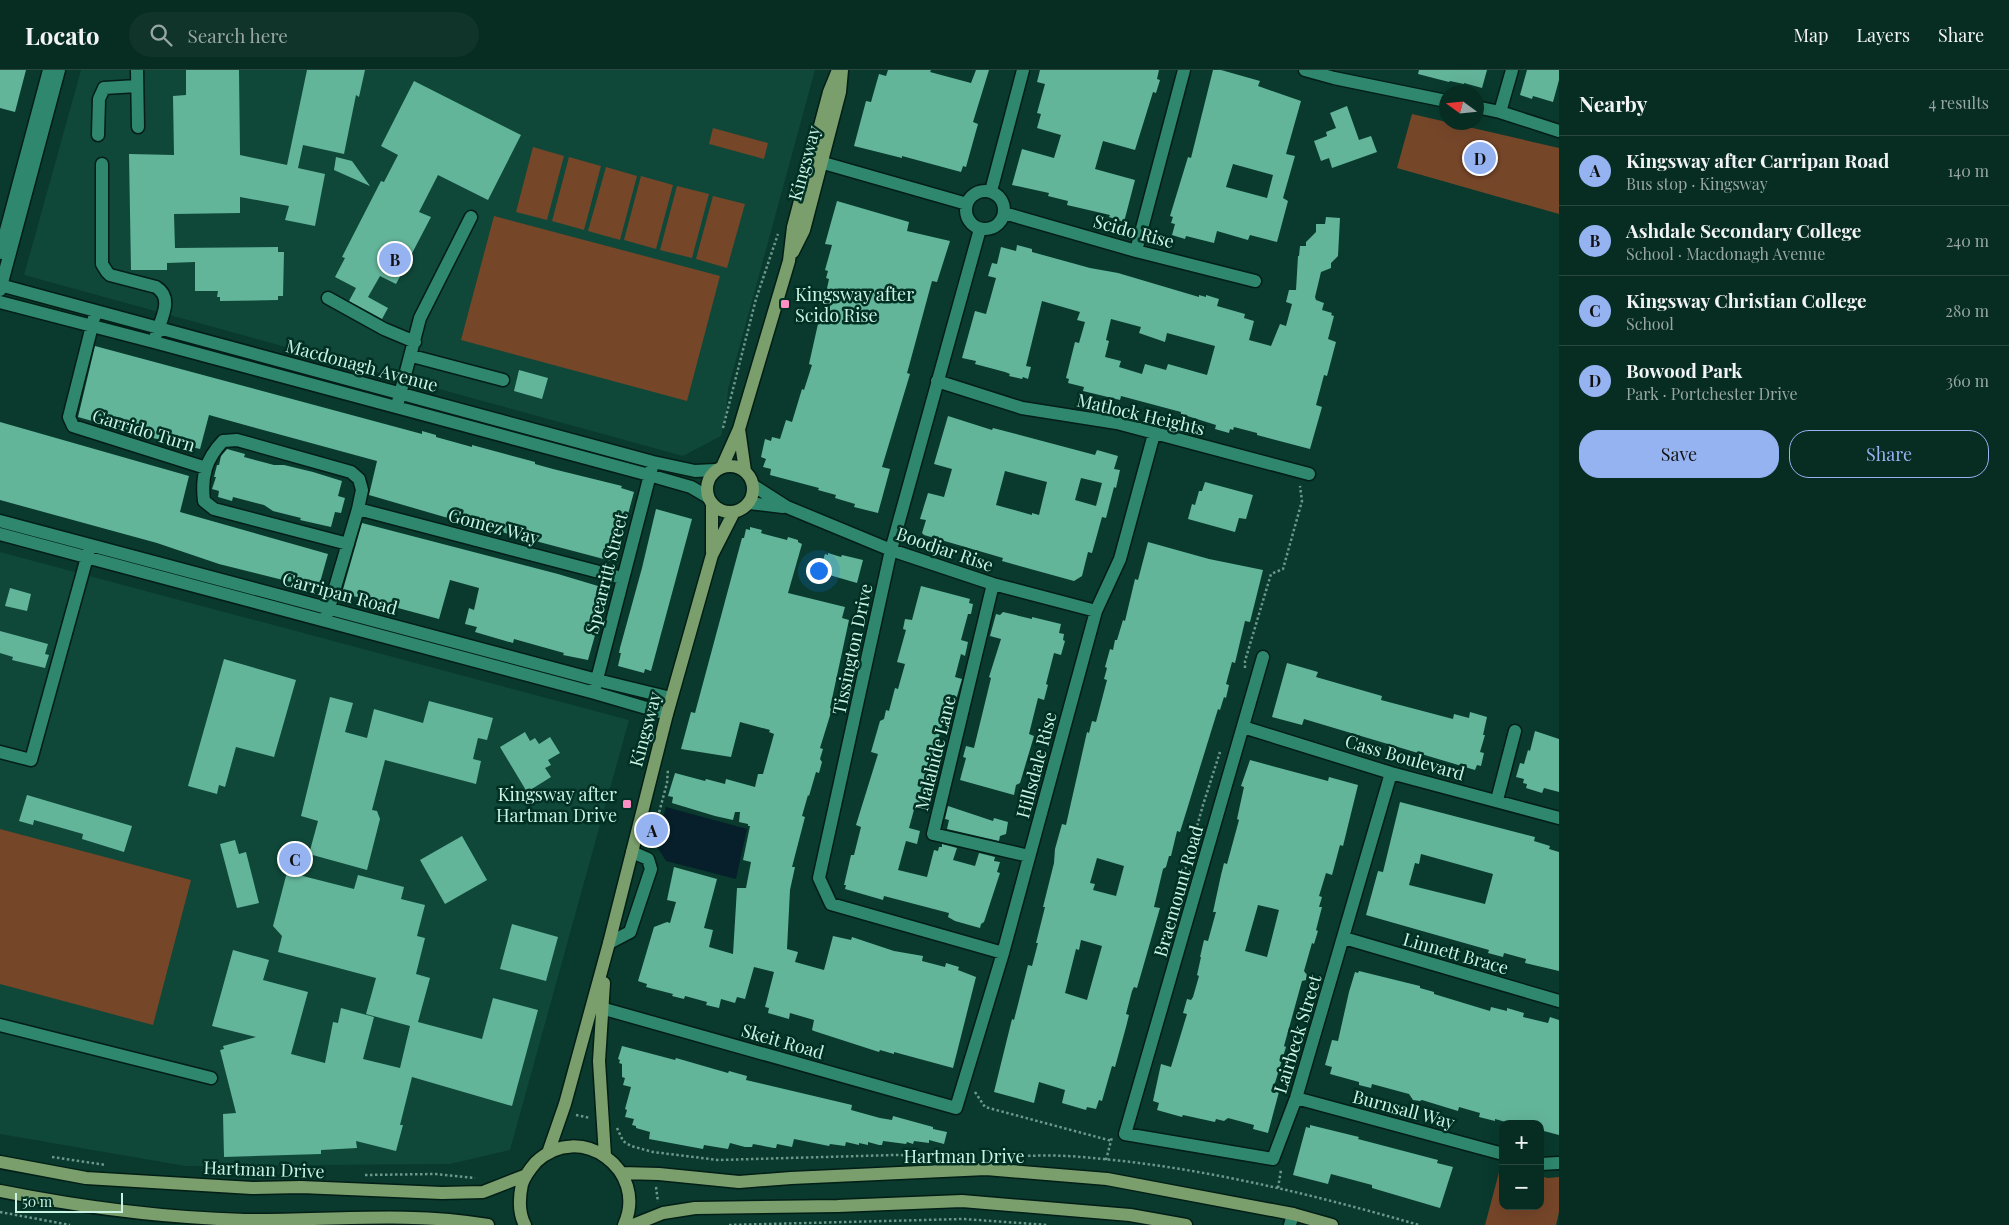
<!DOCTYPE html>
<html lang="en">
<head>
<meta charset="utf-8">
<style>
	:root { --surface:#072c22; --page:#10342a; --text:#f1f3f6; --muted:#98a7a5; --line:#284840; --accent:#95b2f1 }
	body { margin:0; font-family:"Playfair Display",serif; background:var(--page); color:var(--text) }
	.controls { position:absolute; right:15px; bottom:15px; display:grid; overflow:hidden; border-radius:10px; box-shadow:0 5px 20px #0002 }
	.controls button { width:45px; height:45px; display:grid; place-items:center; padding:0; border:0; border-bottom:1px solid var(--line); background:var(--surface); color:var(--text); font:25px sans-serif }
	.compass { position:absolute; left:1439px; top:15px; width:45px; height:45px; border-radius:50%; background:var(--surface); box-shadow:0 5px 20px #0002; rotate:285deg }
	.scale { position:absolute; left:15px; bottom:12px; width:108px; box-sizing:border-box; padding-left:5px; border:2px solid #caf3e3; border-top:0; font-size:14px; line-height:18px; white-space:nowrap; color:#caf3e3; -webkit-text-stroke:4px #003023; paint-order:stroke }
	.you { position:absolute; left:818px; top:500px; width:18px; height:18px; margin:-12px; border:4px solid #fff; border-radius:50%; background:#1a73e8; box-shadow:0 0 0 8px #1a73e833 }
	.badge { display:grid; place-items:center; width:32px; height:32px; border-radius:50%; background:var(--accent); color:#111; font-size:16px; font-weight:700 }
	.pin { position:absolute; translate:-50% -50%; border:2px solid #fff; box-shadow:0 1px 5px #0006 }
	.list { margin:0; padding:0; list-style:none }
	h2 { display:flex; justify-content:space-between; align-items:center; height:65px; margin:0; padding:0 20px; font-size:21px }
	h2 small { font-size:16px; font-weight:400; color:var(--muted) }
	.list li { display:grid; grid-template-columns:32px 1fr auto; gap:15px; align-items:center; box-sizing:border-box; height:70px; padding:0 20px; border-top:1px solid var(--line) }
	.list b { display:block; font-size:19px; white-space:nowrap }
	.list p { margin:0; font-size:16px; white-space:nowrap; color:var(--muted) }
	.list em { font-size:16px; font-style:normal; color:var(--muted) }
	.actions { display:flex; gap:10px; padding:15px 20px }
	.actions a { flex:1; padding:11px 0; border:1px solid var(--accent); border-radius:20px; text-align:center; font-size:18px; color:var(--accent) }
	.actions .main { background:var(--accent); color:#111 }
	.icon { flex:none; width:28px; height:28px; fill:none; stroke:currentColor; stroke-width:2; stroke-linecap:round; stroke-linejoin:round }
	.map { position:relative; flex:none; width:1559px; height:1155px; overflow:hidden }
	header { display:flex; align-items:center; gap:30px; box-sizing:border-box; height:70px; padding:0 25px; background:var(--surface); border-bottom:1px solid var(--line) }
	header strong { font-size:24px }
	nav { display:flex; gap:28px; margin-inline-start:auto; font-size:18px }
	.search { width:350px; height:45px; background:var(--page); display:flex; align-items:center; gap:12px; box-sizing:border-box; padding:0 18px; border-radius:28px; color:var(--muted); font-size:19px }
	main { display:flex }
	aside { flex:1; background:var(--surface) }
	.map>svg:first-child { display:block }
</style>
</head>
<body>
<header>
<strong>Locato</strong>
<div class="search"><svg class="icon" aria-label="search" viewBox="0 0 24 24"><circle cx="10" cy="10" r="6"/><path d="M15 15l6 6"/></svg>Search here</div>
<nav><a>Map</a><a>Layers</a><a>Share</a></nav>
</header>
<main>
<div class="map">
<svg width="1559" height="1155" viewBox="0 0 1559 1155">
	<rect width="100%" height="100%" fill="#093a2d"/>
	<path fill="#0f4738" d="M81 0H815L728 319 726 345 721 366 683 386 24 205Z
		M0 482 629 650 510 1080 450 1094 185 1096 0 1064Z"/>
	<path fill="#764629" d="M1412 44 1559 78V144L1397 98Z
		M713 58 768 73 764 89 709 74Z
		M533 77 564 86 547 150 516 142Z
		M569 87 601 96 584 160 552 151Z
		M606 97 637 106 620 170 588 161Z
		M641 106 673 115 656 179 624 170Z
		M677 116 709 124 692 188 660 180Z
		M713 126 745 134 727 198 696 189Z
		M494 146 720 206 687 331 461 270Z
		M0 759 191 810 153 955 0 914Z
		M1501 1095 1503 1096V1136H1540V1106L1548 1108 1559 1107V1142L1556 1155H1485Z"/>
	<path fill="#071f2a" d="M666 737 747 759 736 809 666 791 656 775Z"/>
	<path fill="#63b59a" fill-rule="evenodd" d="M0 0H26L15 42 0 38Z
		M186 0H239L240 85 287 95 307 0H365L359 27 356 25 344 84 303 75 298 98 325 104 315 156 285 150 289 136 240 127V143L174 144 175 178 278 177V182H284L283 226H278V230L220 231V227H217L218 221H195V192L167 193V200H131L129 84 174 85 173 26 186 25Z
		M888 0H931L930 2 971 13 976 0H989L973 52 978 54 966 97 963 96 961 102 902 86V88L854 76 866 31 871 32 879 4 886 6Z
		M1040 0H1159L1157 9 1160 10 1156 23 1153 22 1135 80 1103 71 1095 99 1135 110 1124 152 1109 147 1110 145 1067 135 1068 131 1048 126 1049 123 1012 115 1022 79 1054 88 1061 65 1037 58 1041 44 1037 43 1045 14 1037 12Z
		M1213 0H1221L1260 11 1258 16 1301 31 1286 84 1295 86 1283 128 1288 131 1277 172 1250 165 1248 170 1217 161 1214 173 1186 166 1185 169 1172 165 1175 154 1171 153 1173 147 1170 146 1188 87 1191 88ZM1233 94 1273 105 1267 128 1226 117Z
		M1419 0H1487L1482 18 1464 13V14L1450 11 1449 12 1418 4Z
		M1527 0H1559V10L1553 32 1533 26 1532 29 1520 25Z
		M414 11 521 65 488 130 438 105 419 142 431 147 396 214 380 206 368 227 388 238 382 249 349 231 356 218 335 207 345 188 342 187 381 111 384 112 398 85 381 76Z
		M1347 36 1359 70 1371 66 1377 82 1332 98 1329 88 1321 91 1314 71 1327 66 1326 62 1336 58 1330 43Z
		M336 87 352 91 370 116 334 100Z
		M837 131 909 152 907 161 950 171 937 212 932 211 909 296 907 303 910 304 882 397 890 399 878 443 854 437 855 434 835 428 836 425 818 420 819 418 770 405 771 399 763 397 766 389 761 387 765 369 771 371 772 367 780 369 786 350 792 352 802 319 804 320 812 295 809 294 820 245 825 247 831 224 826 223 829 209 826 208 828 201 825 200 832 175 825 174Z
		M1326 147 1340 148 1338 186 1331 193V198L1321 202 1315 227 1316 230 1324 233 1322 240 1332 243 1331 245 1334 246 1328 269 1336 272 1327 306 1324 305 1316 335 1322 337 1310 379 1257 365V363L1234 357 1233 360 1230 359 1229 363 1215 359 1216 355 1181 344V342L1121 326 1120 330 1112 328 1083 321 1084 317 1068 313 1069 309 1066 308 1075 272 1079 273 1085 252 1077 250 1080 242 1042 231 1026 296 1031 297 1028 309 1023 307 1022 309 1009 306 1010 304 1005 302 975 294 976 291 962 288 975 241 986 244 996 208 988 206 992 193 997 194 1001 177 1016 181 1017 175 1032 179V182L1090 198 1118 203 1199 227V225L1206 227V225L1219 229 1217 236 1245 244 1244 248 1254 251 1249 270 1271 276 1280 254 1286 256 1292 234 1286 232 1289 220H1296L1298 186H1299L1300 176H1306V172L1316 162V154H1325ZM1111 249 1141 257 1139 263 1165 272 1167 263 1215 276 1207 305 1168 294 1166 300 1145 294 1142 304 1119 297 1121 291 1105 287 1109 271 1106 270Z
		M95 276 422 364V361L436 365V367L472 377V375L535 392V394L553 399 622 416 621 418 634 422 615 492 448 448 369 425 377 391 245 355 209 345 200 379 175 373V374L78 347Z
		M519 300 548 308 542 329 514 321Z
		M948 346 992 360 993 358 1095 385 1097 380 1118 386 1114 399 1120 400 1116 418 1114 417 1106 448 1102 447 1092 483 1088 482 1082 506 1074 511 1002 491 1003 488 924 465 922 463 926 450 920 449 928 423 944 427 952 399 934 394ZM1005 401 1047 412 1039 445 1032 443V445L996 435ZM1081 408 1102 413 1096 436 1075 430Z
		M0 352 189 406 180 442 328 484 319 516 312 515 311 517 219 494 157 473 0 430Z
		M227 379 245 384 244 387 274 395H284L313 402 342 411 338 426 345 428 341 443 335 442 331 457 300 450 301 448 273 441 264 435 233 427 232 431 218 427 219 421 212 419 216 407H214L217 395H219L221 386Z
		M1205 412 1253 425 1246 449 1239 448 1235 462 1188 449 1192 434 1195 435 1199 421H1202Z
		M656 439 692 449 651 601 645 599 644 603 618 596 621 583H619L620 578 642 498Z
		M362 453 558 504 608 519 588 590 563 585 564 583 514 569 513 573 475 562 477 557 465 554 469 538 474 540 479 518 450 510 439 549 342 523Z
		M750 457 762 460 761 463 764 464 787 470 788 467 798 470V472L802 474 788 523 845 537 842 548 849 550 830 638 832 639 820 678 823 679 820 689 822 692 819 703 816 702 809 726 808 725 802 746 805 747 792 797H795L790 820 787 879 798 882 795 892 824 900 833 866 851 870 852 867 894 881 923 886 922 891 945 897 946 893 959 897 958 900 976 907 953 998 894 982V984L880 980 879 982 814 961 812 960 814 950 790 943 789 949 768 943 769 938 765 937 774 902 754 897 745 929 737 927 735 933 721 929 719 938 706 935 707 932 685 926 684 929 672 926 673 924 646 917 647 914 638 911 654 857 667 852 670 853 676 832 667 830 674 797 717 809 704 858 713 860 709 877 733 884 737 818H746L751 792 743 790 750 756H748V754L739 752 740 742H735L733 750 715 746 672 733 673 727 668 726 675 703 705 711 706 709 725 714 726 709 755 717 758 704H763L774 664 769 662 770 660 740 652 731 687 681 679 691 642 695 643 742 468H744L746 459 750 460Z
		M1148 472 1209 489 1263 500 1250 552 1245 551 1235 593 1232 592 1226 614 1229 615 1226 628 1224 627 1220 640 1218 639 1180 762 1177 761 1171 786H1169L1166 797 1163 799 1154 837 1160 838 1137 918 1134 917 1132 921 1126 944 1129 945 1126 957 1115 997 1112 996 1102 1031 1099 1030 1096 1039 1087 1037 1086 1040 1062 1033 1065 1020 1039 1012 1034 1033 994 1022 1012 949 1014 950 1028 895 1032 896 1038 873H1036L1045 837H1043L1054 793 1055 779 1062 754 1066 755 1087 662 1089 663 1092 651 1096 652 1107 610 1104 609 1107 598 1105 597 1110 579 1113 580 1115 570H1117L1123 550 1125 551 1135 509 1138 510ZM1097 788 1124 796 1116 826 1093 820 1095 814 1090 813ZM1081 870 1102 876 1087 930 1065 923 1076 879 1079 880Z
		M828 483 841 487 842 485 863 490 857 513 819 502 825 484 828 485Z
		M921 516 970 529 969 533 973 534 971 544H968L961 570 968 572 965 586 961 584 955 607 962 609 949 654 943 652 930 700 938 702 932 724 929 723 925 738 915 736 909 758 920 761 917 774 906 771 898 800 927 807 934 780 938 781 939 777H942V774L957 778 953 790 975 796 979 783 995 787 994 791 1000 792 997 802 1000 803 984 852 981 854 980 858 955 851 948 847 949 843 884 826 883 830 845 819 846 815H844L848 798 851 785H854L861 757 856 755 878 684 871 682 880 651 884 649 886 640 889 641 895 618 898 619 905 594 897 592 906 560 903 559 905 549 912 550Z
		M10 518 31 524 27 541 5 536Z
		M1003 542 1032 549V547L1061 554 1059 563 1064 564 1063 570 1065 571 1061 585 1054 583 1046 614 1048 615 1044 630 1038 628 1029 664 1034 666 1020 713 1016 715 1014 725 960 710 966 688 963 687 966 676 974 678 991 608 989 607 1001 569 990 566 996 544 1000 545Z
		M0 561 48 574 45 584 49 585 45 598 12 590 13 587 0 583Z
		M224 589 296 610 274 687 236 677 225 717 219 715 217 724 188 716Z
		M1287 593 1318 602 1316 607 1382 626 1381 630 1453 649 1454 644 1469 648 1470 642 1487 647 1483 665H1485L1480 682 1484 683 1481 696 1477 695 1475 700 1304 649 1302 655 1272 647Z
		M330 627 353 633 345 662 367 668 374 639 423 653 429 631 493 648 487 670 478 668 473 689 481 691 476 714 385 690 372 740 377 741 380 749 367 800 309 784 318 751 301 746Z
		M1535 661 1559 669V722L1544 718 1542 723 1526 718 1527 714 1523 713 1524 709 1516 707 1520 693 1524 694 1528 680 1530 681Z
		M525 662 530 671 535 668 539 674 550 667 560 683 548 690 551 695 545 698 551 707 527 722 500 677Z
		M1250 690 1328 711 1329 707 1358 715 1343 776 1340 775 1332 805 1326 803 1319 826 1322 827 1319 837H1322L1316 860 1318 861 1314 874 1312 873 1304 901 1307 905 1306 910 1302 911 1284 976 1286 977 1274 1016 1280 1018 1268 1063 1253 1059 1254 1055 1228 1048 1224 1051 1216 1049 1215 1052 1183 1045 1182 1047 1164 1042 1157 1040 1159 1033 1153 1031 1161 994 1171 997 1187 944 1183 943 1187 929 1191 930 1193 927 1199 906 1197 905 1201 887H1200L1204 870 1208 871 1216 842H1213L1221 805 1224 793 1227 794 1239 750 1237 749 1244 717 1241 716ZM1258 835 1279 840 1267 887 1245 881Z
		M27 725 132 756 124 782 82 769 83 764 34 750 33 755 19 751Z
		M1400 732 1535 767 1534 771 1550 776 1549 779 1559 782V901L1525 893 1526 889 1504 883 1503 887 1488 883 1489 880 1366 845 1378 801 1383 802ZM1421 784 1493 804 1485 834 1409 815 1415 793 1419 794Z
		M948 736 993 751 994 748 1008 752 1006 764 1000 766 999 771 947 759 949 750 945 749Z
		M462 766 487 810 445 834 420 790Z
		M235 770 239 784 246 782 259 833 237 838 220 774Z
		M287 802 354 819 358 805 404 817 401 829 425 835 417 866 425 868 416 904 430 908 418 952 482 969 493 928 538 940 512 1036 412 1007 400 1055H403L396 1081 356 1071 357 1078 321 1080V1084L224 1087 223 1044 236 1043 220 980 224 979 223 976 256 967 212 956 233 880 269 890 263 910 308 922 291 984 325 993 333 952 338 953 341 938 374 947 363 989 400 998 410 956 366 944 376 908 278 882 282 866 273 856Z
		M512 854 558 867 546 911 500 899Z
		M1359 901 1420 916V918L1434 922V924L1490 941 1491 937 1507 941V938L1524 943 1523 947 1548 953 1550 947 1559 950V1065L1540 1060V1054H1513L1495 1049V1051L1479 1047 1480 1043 1459 1037 1458 1041 1422 1030 1420 1031 1413 1030 1409 1024 1372 1014 1371 1018 1359 1015V1012L1330 1004 1332 997 1325 995 1332 970 1338 971 1349 922 1355 902 1358 903Z
		M622 976 675 990 676 988 728 1003 729 1001 747 1006 746 1010 852 1035 851 1040 880 1048 892 1050 893 1046 933 1057V1059L947 1062 944 1074 929 1070V1073L914 1071 913 1074 907 1072 906 1074 883 1071 882 1075H879L868 1072V1075L859 1073V1075L846 1072 845 1076 830 1074 829 1076 794 1069 792 1077 777 1074 776 1078H774L753 1074 752 1077H745L730 1073 728 1079 704 1075 703 1079 649 1069 650 1062 636 1058V1056L632 1055 634 1049 625 1047 627 1040 625 1039 631 1017 623 1015 625 1008 622 1007V994L619 993 620 990 618 989Z
		M1310 1055 1359 1067 1358 1069 1438 1090 1437 1093 1453 1097 1440 1138 1372 1118V1115L1331 1104 1328 1114 1293 1105 1306 1057 1310 1058Z"/>
	<g fill="none" stroke-linecap="round" stroke-linejoin="round">
		<g stroke="#031e16" stroke-width="15">
			<path id="minor" d="M137 0 138 57
				M1305 0 1334 8 1446 31
				M1476 37 1500 42 1559 61
				M1500 42 1512 0
				M98 65 99 29 104 18 137 16
				M813 90 967 134
				M102 94V194L107 202 110 205 156 217C174 228 161 249 156 265
				M966 140a19 19 0 1 1 38 0a19 19 0 1 1-38 0Z
				M991 121 1023 0
				M1004 143 1136 181 1255 211
				M980 159 891 480 819 808 831 834 1003 883
				M1136 181 1184 0
				M0 183 49 0
				M0 215 653 392 695 401 716 400
				M0 220 59 0
				M328 228 384 259 415 272
				M0 232 154 272 649 405 691 417 708 427
				M94 248 69 347 73 356 206 398
				M412 286 503 310
				M937 311 1022 338 1117 353 1309 404
				M398 332 420 248 471 147
				M754 416 787 437 891 480 993 514 1096 541
				M749 433 783 437
				M358 439 622 508
				M0 451 597 610 671 628
				M0 464 595 623 667 644
				M993 514 933 764 1029 786
				M326 547 329 538 358 439 362 420 359 409 351 402 237 370 223 371C206 389 201 406 204 431L214 439 348 474
				M1263 587 1125 1064 1273 1089 1296 1028 1391 703
				M595 617 652 397
				M1243 657 1391 703 1559 748
				M0 682 31 690 89 480
				M1497 730 1515 661
				M1344 868 1559 931
				M609 873 630 862 651 799 648 789 632 782
				M601 938 956 1038 1003 883 1096 541 1120 489 1154 364
				M0 955 211 1008
				M1296 1028 1503 1084
				M1540 1094 1559 1093
				M1290 1155 1293 1144"/>
		</g>
		<g stroke="#031e16" stroke-width="15">
			<path id="major" d="M793 182 804 160 840 22 842 0
				M739 359 745 401
				M707 419a23 23 0 1 1 46 0a23 23 0 1 1-46 0Z
				M722 397 739 359 789 191 793 157 829 22 838 0
				M712 482V434
				M604 913 599 991 605 1086
				M548 1083 565 1034 609 873 667 644 712 485 734 442
				M0 1092 86 1108 252 1118 301 1117 442 1123 483 1122 524 1106
				M621 1103 659 1104 739 1112 791 1108 986 1099 1107 1109 1293 1144 1332 1155
				M0 1121C80 1137 163 1148 245 1150 326 1151 408 1141 488 1155
				M525 1155C518 1142 519 1128 522 1114 525 1105 530 1099 536 1092 580 1050 649 1100 624 1155
				M633 1155 663 1143 695 1138 838 1136 962 1131 1130 1145 1186 1155"/>
		</g>
		<path stroke="#6c988a" stroke-width="2.5" stroke-dasharray="2.5 2.5" stroke-linecap="butt" d="M723 358 756 229 778 164
			M1245 598V591L1271 504 1283 499 1302 431 1300 416
			M646 652 644 658 646 665
			M650 776 667 713 668 699
			M1169 857 1203 735 1220 682
			M975 1022 985 1037 1112 1071
			M576 1045 590 1048
			M617 1058 623 1071 631 1076 653 1082 718 1090 895 1085 960 1086
			M1003 1086C1025 1086 1047 1085 1068 1086 1188 1094 1305 1122 1419 1155
			M52 1087 106 1095
			M1106 1090 1112 1067
			M365 1105 436 1104 475 1108
			M656 1117 658 1132
			M1278 1118 1281 1100
			M0 1142 70 1155
			M729 1155 963 1149 1048 1155"/>
		<use href="#minor" stroke="#2f886e" stroke-width="12"/>
		<use href="#major" stroke="#7a9f6c" stroke-width="12"/>
	</g>
	<g fill="#fb8fc4" stroke="#003023" stroke-width="2">
		<rect x="780" y="229" width="10" height="10" rx="2.5"/>
		<rect x="622" y="729" width="10" height="10" rx="2.5"/>
	</g>
	<g text-anchor="middle" dominant-baseline="central" stroke-width="5" stroke-linejoin="round" paint-order="stroke">
		<g font-size="18" fill="#caf3e3" stroke="#003023">
			<text transform="translate(804 93) rotate(-75)">Kingsway</text>
			<text transform="translate(1134 161) rotate(15)">Scido Rise</text>
			<text transform="translate(362 295) rotate(15)">Macdonagh Avenue</text>
			<text transform="translate(1141 344) rotate(13)">Matlock Heights</text>
			<text transform="translate(144 360) rotate(17)">Garrido Turn</text>
			<text transform="translate(494 456) rotate(15)">Gomez Way</text>
			<text transform="translate(945 479) rotate(19)">Boodjar Rise</text>
			<text transform="translate(606 503) rotate(-76)">Spearritt Street</text>
			<text transform="translate(340 523) rotate(15)">Carripan Road</text>
			<text transform="translate(852 579) rotate(-78)">Tissington Drive</text>
			<text transform="translate(645 659) rotate(-75)">Kingsway</text>
			<text transform="translate(935 683) rotate(-76)">Malahide Lane</text>
			<text transform="translate(1405 687) rotate(16)">Cass Boulevard</text>
			<text transform="translate(1036 695) rotate(-75)">Hillsdale Rise</text>
			<text transform="translate(1178 821) rotate(-74)">Braemount Road</text>
			<text transform="translate(1456 883) rotate(16)">Linnett Brace</text>
			<text transform="translate(1297 964) rotate(-73)">Lairbeck Street</text>
			<text transform="translate(783 971) rotate(16)">Skeit Road</text>
			<text transform="translate(1404 1039) rotate(15)">Burnsall Way</text>
			<text x="964" y="1086">Hartman Drive</text>
			<text transform="translate(264 1099) rotate(2)">Hartman Drive</text>
		</g>
		<g font-size="18" fill="#caf3e3" stroke="#003023" text-anchor="start">
			<text x="795" y="224">Kingsway after<tspan x="795" dy="21">Scido Rise</tspan></text>
			<text x="617" y="724" text-anchor="end">Kingsway after<tspan x="617" dy="21">Hartman Drive</tspan></text>
		</g>
	</g>
</svg>
<div class="controls">
<button>+</button>
<button>−</button>
</div>
<svg class="compass" viewBox="-18 -18 36 36"><path d="M0-13l5 13h-10z" fill="#e53935"/><path d="M0 13l5-13h-10z" fill="#98a7a5"/></svg>
<div class="scale">50 m</div>
<div class="you"></div>
<div class="pin badge" style="left:652px;top:760px">A</div>
<div class="pin badge" style="left:395px;top:189px">B</div>
<div class="pin badge" style="left:295px;top:789px">C</div>
<div class="pin badge" style="left:1480px;top:88px">D</div>
</div>
<aside>
<h2>Nearby<small>4 results</small></h2>
<ul class="list">
<li><span class="badge">A</span><div><b>Kingsway after Carripan Road</b><p>Bus stop · Kingsway</p></div><em>140 m</em></li>
<li><span class="badge">B</span><div><b>Ashdale Secondary College</b><p>School · Macdonagh Avenue</p></div><em>240 m</em></li>
<li><span class="badge">C</span><div><b>Kingsway Christian College</b><p>School</p></div><em>280 m</em></li>
<li><span class="badge">D</span><div><b>Bowood Park</b><p>Park · Portchester Drive</p></div><em>360 m</em></li>
</ul>
<div class="actions"><a class="main">Save</a><a>Share</a></div>
</aside>
</main>
</body>
</html>
